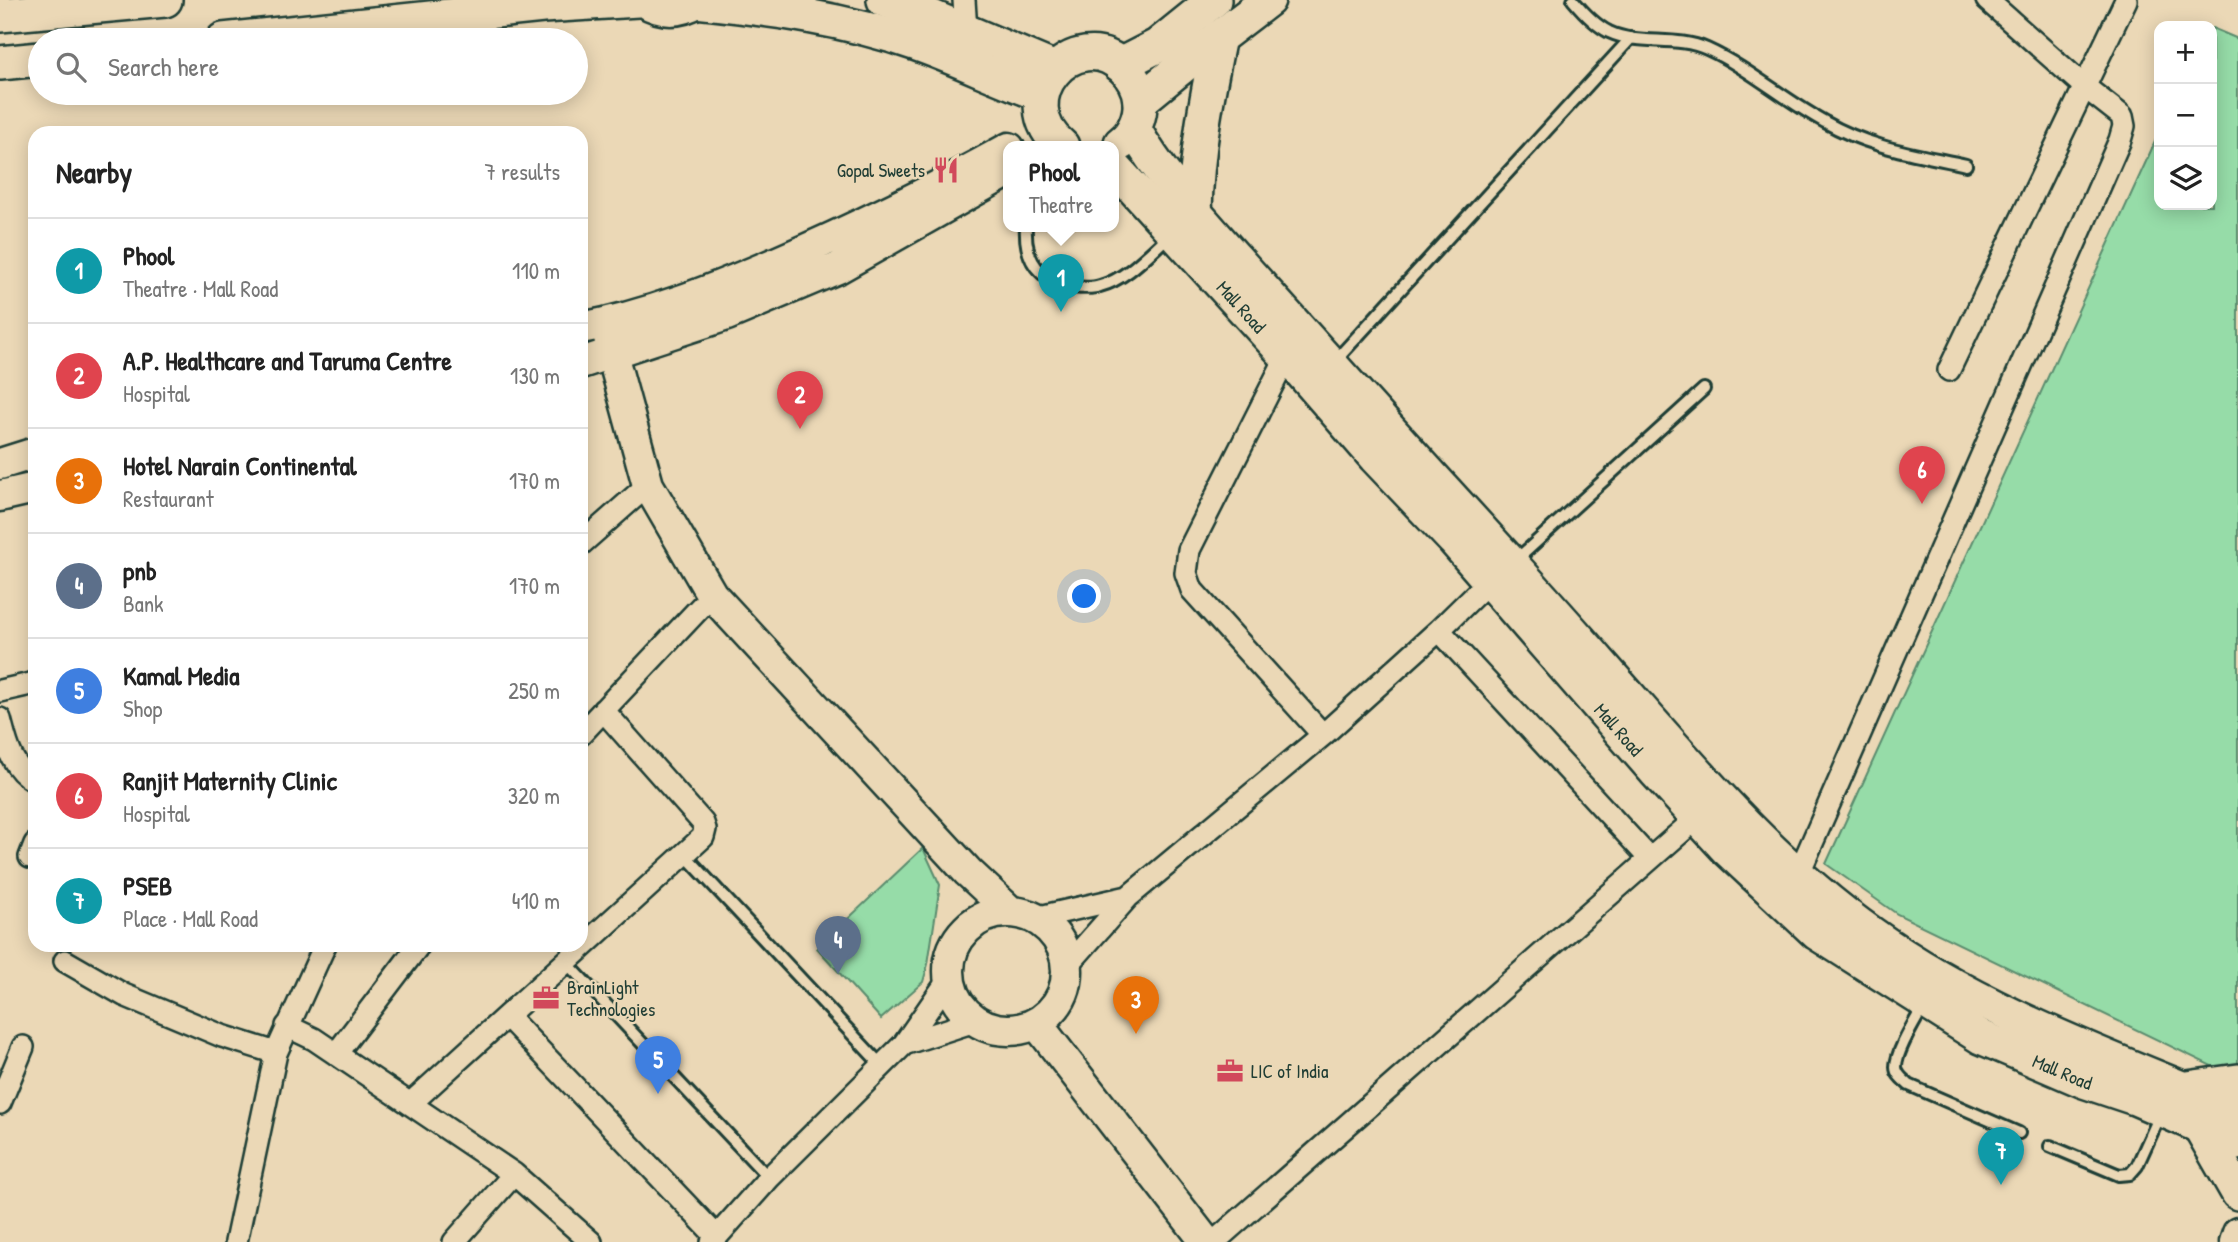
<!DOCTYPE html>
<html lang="en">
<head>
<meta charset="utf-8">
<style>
	:root { --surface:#fff; --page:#f2f2f2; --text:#222; --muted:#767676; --line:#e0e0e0; --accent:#1a73e8 }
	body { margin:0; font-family:"Patrick Hand",sans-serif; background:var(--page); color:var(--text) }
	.controls { position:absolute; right:21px; top:21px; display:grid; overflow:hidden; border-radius:14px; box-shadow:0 4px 18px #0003 }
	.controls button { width:63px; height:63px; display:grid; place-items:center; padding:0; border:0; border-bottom:2px solid var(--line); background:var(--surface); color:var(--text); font:35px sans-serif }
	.you { position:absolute; left:1085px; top:597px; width:24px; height:24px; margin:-18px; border:5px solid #fff; border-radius:50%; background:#1a73e8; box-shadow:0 0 0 10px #1a73e833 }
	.badge { display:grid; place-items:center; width:46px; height:46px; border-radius:50%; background:var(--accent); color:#fff; font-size:23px; font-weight:700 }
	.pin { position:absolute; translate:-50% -58px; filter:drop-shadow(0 2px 4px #0008) }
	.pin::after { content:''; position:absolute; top:37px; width:24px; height:21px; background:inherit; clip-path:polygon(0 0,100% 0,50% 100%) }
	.popup { position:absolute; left:1003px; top:141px; width:116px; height:91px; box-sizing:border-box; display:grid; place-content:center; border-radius:14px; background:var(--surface); filter:drop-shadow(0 2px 5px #0005); font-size:23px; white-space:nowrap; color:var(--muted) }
	.popup b { font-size:26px; color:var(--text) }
	.popup::after { content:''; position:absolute; left:50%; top:100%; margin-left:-14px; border:14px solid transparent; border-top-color:var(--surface) }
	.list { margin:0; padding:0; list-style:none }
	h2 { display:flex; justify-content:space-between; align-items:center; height:91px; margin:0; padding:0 28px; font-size:30px }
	h2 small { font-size:23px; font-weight:400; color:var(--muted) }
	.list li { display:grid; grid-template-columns:46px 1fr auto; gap:21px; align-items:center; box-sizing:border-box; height:105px; padding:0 28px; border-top:2px solid var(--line) }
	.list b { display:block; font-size:26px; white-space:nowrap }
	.list p { margin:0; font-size:23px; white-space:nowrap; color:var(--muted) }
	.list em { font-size:23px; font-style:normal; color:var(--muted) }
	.icon { flex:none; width:38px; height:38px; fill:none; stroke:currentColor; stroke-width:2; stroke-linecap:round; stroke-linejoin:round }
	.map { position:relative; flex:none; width:2238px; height:1242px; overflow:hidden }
	.search { position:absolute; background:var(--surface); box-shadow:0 4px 18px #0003; left:28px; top:28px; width:560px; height:77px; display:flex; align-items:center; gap:18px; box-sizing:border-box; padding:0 24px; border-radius:38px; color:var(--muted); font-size:26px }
	.panel { position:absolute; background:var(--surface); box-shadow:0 4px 18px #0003; left:28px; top:126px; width:560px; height:826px; border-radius:21px }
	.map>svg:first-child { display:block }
</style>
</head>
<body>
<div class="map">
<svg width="2238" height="1242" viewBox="0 0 2238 1242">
	<rect width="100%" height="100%" fill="#ebd8b6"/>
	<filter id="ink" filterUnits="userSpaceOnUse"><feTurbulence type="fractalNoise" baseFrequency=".0143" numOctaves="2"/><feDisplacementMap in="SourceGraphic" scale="14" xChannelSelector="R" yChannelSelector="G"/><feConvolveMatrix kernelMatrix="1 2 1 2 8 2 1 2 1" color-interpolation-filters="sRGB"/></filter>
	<g filter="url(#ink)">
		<path fill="#96dca8" stroke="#5a8c6e" stroke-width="2" d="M2212 28 2238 39V1070L2228 1074 1897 914 1826 864 2159 133V205H2212Z
			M923 848 940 885 928 964 923 982 881 1019 817 948Z"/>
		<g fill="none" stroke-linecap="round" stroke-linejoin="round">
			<g stroke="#1f3d34" stroke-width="16">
				<path id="lane" d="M1573 0C1583 12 1595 25 1609 32 1639 46 1676 35 1707 49 1749 68 1784 100 1825 122 1870 148 1916 154 1966 165
					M1026 226C1024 260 1039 281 1073 287 1082 288 1092 289 1100 286 1127 279 1149 253 1170 235
					M1335 361 1631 38
					M1513 563 1704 389
					M685 855 882 1066
					M566 962 769 1178
					M1924 1005C1916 1020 1896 1051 1896 1067 1896 1075 1904 1080 1909 1085L2019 1133
					M2050 1146 2119 1175 2130 1174 2137 1166 2161 1113"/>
			</g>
			<g stroke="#1f3d34" stroke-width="26">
				<path id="street" d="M964 0 966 31
					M1287 356 1189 550 1186 573 1192 590 1323 735
					M1949 370 2126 0
					M581 544 648 485
					M1439 630 1650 859
					M0 691 35 683
					M0 719C6 742 11 769 35 781
					M581 734 712 595
					M30 857 35 844
					M1798 875 2120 140 2124 126 2122 116 2085 87 1987 0
					M1035 918 1128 897
					M65 961 124 995 222 1036 276 1053
					M1067 966 1128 897 1323 735 1439 630 1490 580
					M507 1016 717 1237
					M287 1026 314 1039 514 1174 591 1242
					M904 1044 975 1021
					M336 1054 419 945
					M0 1103 23 1047
					M410 1104 703 837 705 829 703 823 603 710
					M236 1242 276 1053 325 945
					M454 1242 514 1174
					M712 1242 769 1178 904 1044 949 979
					M1214 1242 1698 817"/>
			</g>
			<g stroke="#1f3d34" stroke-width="35">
				<path id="secondary" d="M607 324 612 354 648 485 712 595 968 872 1011 912
					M581 328C647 316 712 290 773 264 854 229 932 191 1009 148
					M581 363 727 315 838 268 1009 171
					M0 464 35 453
					M0 496 35 488
					M949 971a59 59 0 1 1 118 0a59 59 0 1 1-118 0Z
					M1037 1024 1206 1242
					M2235 1242 2238 1233"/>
			</g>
			<g stroke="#1f3d34" stroke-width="38">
				<g id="primary">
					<path d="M644 0C662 11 680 11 698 0"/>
					<path d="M884 0 925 14 1055 69"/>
					<path d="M696 1C771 9 845 19 917 44 959 59 999 79 1041 94"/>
					<path d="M0 15 165 0"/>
					<path d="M223 40 543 6 638 0"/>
					<path d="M0 63 40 59"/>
					<path d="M1120 65 1157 46 1214 0"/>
					<path d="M1140 101 1195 56 1268 0"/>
					<path d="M1134 129C1161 177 1200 218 1236 259 1290 319 1344 379 1398 439 1465 513 1534 587 1600 663 1684 758 1767 860 1872 934 1982 1013 2114 1059 2238 1111"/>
					<path d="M1062 146C1006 100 1075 22 1123 67 1132 76 1139 88 1140 101 1141 116 1134 134 1121 143"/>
					<path id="s1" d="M1114 167 1302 373 1375 457 1454 540 1655 771 1727 849 1817 933 1981 1037 2084 1081 2135 1098 2238 1143"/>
					<path d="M1195 212C1196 152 1207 96 1219 37"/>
					<path d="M2187 1088 2238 1081"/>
					<path d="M2199 1125 2238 1193"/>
				</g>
			</g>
			<use href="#lane" stroke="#ebd8b6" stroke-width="10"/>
			<use href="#street" stroke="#ebd8b6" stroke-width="21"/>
			<use href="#secondary" stroke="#ebd8b6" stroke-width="30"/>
			<use href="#primary" stroke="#ebd8b6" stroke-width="33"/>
		</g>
	</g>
	<defs>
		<g id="restaurant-bare" transform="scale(2.1)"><path d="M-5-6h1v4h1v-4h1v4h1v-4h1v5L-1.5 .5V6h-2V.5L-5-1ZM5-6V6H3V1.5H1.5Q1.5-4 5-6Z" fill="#d1495b" stroke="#ebd8b6" stroke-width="2.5" paint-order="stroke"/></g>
		<g id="office-bare" transform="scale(2.1)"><path d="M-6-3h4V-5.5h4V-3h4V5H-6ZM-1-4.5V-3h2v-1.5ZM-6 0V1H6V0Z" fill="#d1495b" stroke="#ebd8b6" stroke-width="2.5" paint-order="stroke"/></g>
	</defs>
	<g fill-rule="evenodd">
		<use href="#restaurant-bare" x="946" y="170"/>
		<use href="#office-bare" x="546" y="998"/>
		<use href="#office-bare" x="1230" y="1071"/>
	</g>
	<g text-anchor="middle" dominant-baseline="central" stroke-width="5" stroke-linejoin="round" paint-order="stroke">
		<g font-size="19" fill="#1f3d34" stroke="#ebd8b6" text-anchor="start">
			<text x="925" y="170" text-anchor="end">Gopal Sweets</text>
			<text x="567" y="987">BrainLight<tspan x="567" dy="22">Technologies</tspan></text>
			<text x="1251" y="1071">LIC of India</text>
		</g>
		<g font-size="19" fill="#1f3d34" stroke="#ebd8b6">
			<text stroke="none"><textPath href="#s1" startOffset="189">Mall Road</textPath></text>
			<text stroke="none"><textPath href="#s1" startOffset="756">Mall Road</textPath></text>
			<text stroke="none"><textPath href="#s1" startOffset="1323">Mall Road</textPath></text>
		</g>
	</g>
</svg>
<div class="controls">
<button>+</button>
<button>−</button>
<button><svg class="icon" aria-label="layers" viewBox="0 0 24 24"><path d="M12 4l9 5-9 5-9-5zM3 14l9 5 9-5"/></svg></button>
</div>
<div class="you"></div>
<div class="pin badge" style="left:1061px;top:312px;background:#0f9aa8">1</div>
<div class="popup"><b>Phool</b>Theatre</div>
<div class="pin badge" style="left:800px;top:429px;background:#e0444e">2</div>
<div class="pin badge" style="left:1136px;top:1034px;background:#e8710a">3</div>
<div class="pin badge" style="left:838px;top:974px;background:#5c6f8a">4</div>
<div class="pin badge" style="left:658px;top:1094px;background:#3f7fe0">5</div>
<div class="pin badge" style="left:1922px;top:504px;background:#e0444e">6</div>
<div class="pin badge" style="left:2001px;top:1185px;background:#0f9aa8">7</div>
<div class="search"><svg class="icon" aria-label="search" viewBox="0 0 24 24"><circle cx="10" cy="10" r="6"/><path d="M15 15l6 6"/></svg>Search here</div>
<section class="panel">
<h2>Nearby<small>7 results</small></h2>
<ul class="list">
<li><span class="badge" style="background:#0f9aa8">1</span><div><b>Phool</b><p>Theatre · Mall Road</p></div><em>110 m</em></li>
<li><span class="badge" style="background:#e0444e">2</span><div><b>A.P. Healthcare and Taruma Centre</b><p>Hospital</p></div><em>130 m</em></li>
<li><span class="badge" style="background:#e8710a">3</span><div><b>Hotel Narain Continental</b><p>Restaurant</p></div><em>170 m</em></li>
<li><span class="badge" style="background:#5c6f8a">4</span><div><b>pnb</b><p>Bank</p></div><em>170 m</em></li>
<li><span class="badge" style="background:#3f7fe0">5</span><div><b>Kamal Media</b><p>Shop</p></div><em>250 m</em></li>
<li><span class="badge" style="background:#e0444e">6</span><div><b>Ranjit Maternity Clinic</b><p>Hospital</p></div><em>320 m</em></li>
<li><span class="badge" style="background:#0f9aa8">7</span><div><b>PSEB</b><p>Place · Mall Road</p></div><em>410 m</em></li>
</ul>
</section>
</div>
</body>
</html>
